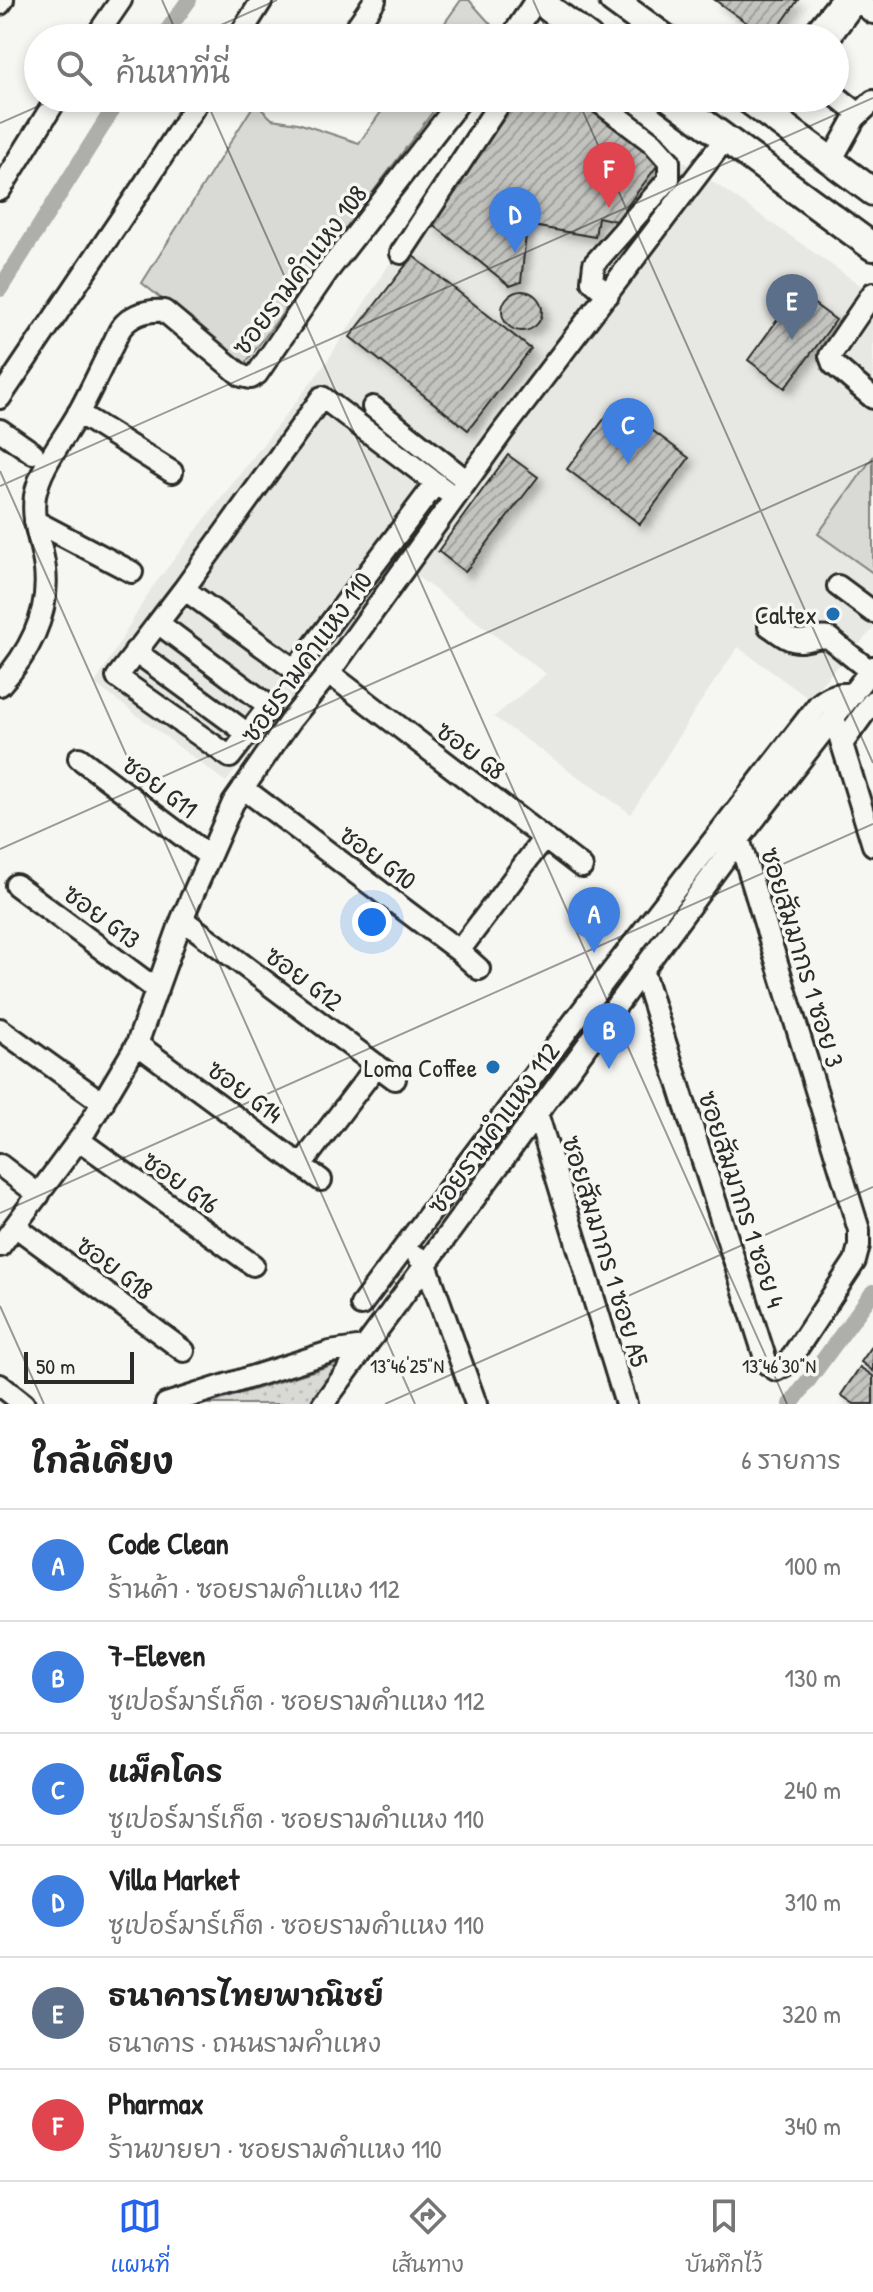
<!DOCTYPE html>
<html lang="th">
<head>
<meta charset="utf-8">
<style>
	:root { --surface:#fff; --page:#f2f2f2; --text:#222; --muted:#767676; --line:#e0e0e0; --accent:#2563eb }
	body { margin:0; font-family:"Patrick Hand","Playpen Sans Thai",sans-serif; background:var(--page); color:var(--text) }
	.scale { position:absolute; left:24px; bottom:20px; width:110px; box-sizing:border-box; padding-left:8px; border:4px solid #2b2b2b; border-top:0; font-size:22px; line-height:28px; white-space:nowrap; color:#2b2b2b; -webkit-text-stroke:6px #f6f6f2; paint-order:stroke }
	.you { position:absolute; left:372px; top:922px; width:28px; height:28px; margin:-20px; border:6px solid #fff; border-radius:50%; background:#1a73e8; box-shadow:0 0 0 12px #1a73e833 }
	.badge { display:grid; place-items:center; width:52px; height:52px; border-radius:50%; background:var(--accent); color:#fff; font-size:26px; font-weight:700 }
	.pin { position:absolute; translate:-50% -66px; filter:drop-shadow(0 2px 4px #0008) }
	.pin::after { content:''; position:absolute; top:42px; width:28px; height:24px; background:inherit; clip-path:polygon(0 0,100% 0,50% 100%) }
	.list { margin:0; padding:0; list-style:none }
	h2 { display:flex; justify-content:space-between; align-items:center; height:104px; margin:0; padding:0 32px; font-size:34px }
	h2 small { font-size:26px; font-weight:400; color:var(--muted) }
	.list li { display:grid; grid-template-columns:52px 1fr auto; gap:24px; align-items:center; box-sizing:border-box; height:112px; padding:0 32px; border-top:2px solid var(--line) }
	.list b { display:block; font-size:30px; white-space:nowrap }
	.list p { margin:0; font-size:26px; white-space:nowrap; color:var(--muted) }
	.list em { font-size:26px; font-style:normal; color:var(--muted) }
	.icon { flex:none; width:44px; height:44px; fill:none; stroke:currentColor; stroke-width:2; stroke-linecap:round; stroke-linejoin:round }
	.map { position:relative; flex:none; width:873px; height:1404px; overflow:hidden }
	.search { position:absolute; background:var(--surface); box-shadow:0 4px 12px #0003; left:24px; right:24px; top:24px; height:88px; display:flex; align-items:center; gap:20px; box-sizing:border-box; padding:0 28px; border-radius:44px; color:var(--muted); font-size:30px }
	.sheet { height:776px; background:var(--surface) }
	nav { display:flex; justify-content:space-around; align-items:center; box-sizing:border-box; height:112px; border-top:2px solid var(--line); background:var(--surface); font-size:22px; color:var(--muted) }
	nav a { display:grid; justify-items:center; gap:4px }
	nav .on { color:var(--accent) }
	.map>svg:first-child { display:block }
</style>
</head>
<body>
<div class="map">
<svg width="873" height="1404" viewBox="0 0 873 1404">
	<defs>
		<pattern id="garden-dots" width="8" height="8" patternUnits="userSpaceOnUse" patternTransform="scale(2)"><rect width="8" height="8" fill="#d9d9d5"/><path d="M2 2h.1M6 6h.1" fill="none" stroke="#babab7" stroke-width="1.8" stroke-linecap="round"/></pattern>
		<pattern id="building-hatch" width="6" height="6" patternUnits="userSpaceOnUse" patternTransform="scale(2)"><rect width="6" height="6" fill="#c3c3c0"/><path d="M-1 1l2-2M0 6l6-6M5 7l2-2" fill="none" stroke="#9f9f9c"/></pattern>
		<filter id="shadow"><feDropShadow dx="6" dy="6" stdDeviation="4" flood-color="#0004"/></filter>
	</defs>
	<rect width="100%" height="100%" fill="#f6f6f2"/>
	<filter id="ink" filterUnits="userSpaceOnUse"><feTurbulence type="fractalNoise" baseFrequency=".0125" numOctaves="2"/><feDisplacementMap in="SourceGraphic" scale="16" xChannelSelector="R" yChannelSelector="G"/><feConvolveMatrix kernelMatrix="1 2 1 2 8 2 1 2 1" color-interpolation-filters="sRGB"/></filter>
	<g filter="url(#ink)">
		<path fill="#e7e7e3" d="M496 98H593L873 294V457L819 534 873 573V629L808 698 738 647 695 710 631 814 494 717 546 674 398 562 226 782 95 684 151 589 326 363Z"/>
		<path fill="#d9d9d5" stroke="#828280" stroke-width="2" d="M461 0H469L495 29 488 38H434Z
			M391 98H443L244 365 142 283 255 103 272 119 298 123 359 143Z
			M873 457V573L818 534Z"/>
		<path fill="url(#garden-dots)" stroke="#828280" stroke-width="2" d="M332 1365 335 1370 310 1404H208Z"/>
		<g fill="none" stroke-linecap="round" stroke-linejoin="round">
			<path stroke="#aeaeab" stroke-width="16" d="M162 38 189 0
				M0 289 120 98
				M791 1404 873 1292"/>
		</g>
		<path fill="url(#building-hatch)" stroke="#2b2b2b" stroke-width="2" filter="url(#shadow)" d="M715 0H798L771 38H768Z
			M518 98H582L662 159 616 221 598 217 595 237 527 225 521 282 510 286 431 223 486 141Z
			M413 256 531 349 468 430 350 337Z
			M502 311a20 20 0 1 1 40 0a20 20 0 1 1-40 0Z
			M798 292 836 320 785 388 748 360Z
			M616 403 689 458 640 524 567 469Z
			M508 455 538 477 465 572 438 551Z
			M873 1345V1371L861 1362Z
			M860 1367 873 1376V1404H854L841 1395Z"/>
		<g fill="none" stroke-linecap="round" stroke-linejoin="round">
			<g stroke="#2b2b2b" stroke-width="26">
				<path id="minor" d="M857 0 873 13
					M0 4 3 0
					M95 38 121 0
					M238 38 262 0
					M349 38 375 0
					M511 38 536 0
					M810 38 841 0
					M829 38 857 0
					M835 95 859 114
					M594 98 653 143 669 161V179L594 264 592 281 608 295
					M770 116 786 98
					M831 161 855 118 873 101
					M0 190 57 98
					M401 253 503 98
					M873 293 830 356 833 364 873 398
					M0 398 145 183 200 98
					M373 407 467 481
					M78 413 172 472
					M0 430 33 453
					M35 521 132 572
					M838 586 873 612
					M184 589 322 397 446 491
					M158 623 117 677 230 757 269 706 158 623 184 589 295 670 436 483
					M769 626C779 632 788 642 801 641 811 640 818 636 829 638L870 671
					M135 651 248 734
					M329 673 582 867
					M0 685C29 653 50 614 45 569 42 544 31 521 35 496 41 463 65 439 80 410 91 390 100 370 110 350 114 343 117 334 121 328 132 314 148 310 164 311L242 376 251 378 257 374 327 272 462 98
					M834 718 873 845
					M842 744 873 701
					M79 758 209 856
					M243 788 459 951 479 969
					M16 885 157 990
					M182 919 395 1079
					M459 951 544 838
					M642 969 767 1364 776 1370 787 1364 855 1261 859 1246V1230L739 839
					M0 1029 103 1103
					M137 1044 321 1180
					M537 1113 626 1404
					M79 1140 253 1265
					M0 1165 39 1195
					M301 1165 377 1065
					M15 1226 184 1351
					M0 1246 86 1130 137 1044 182 919 233 803 290 721 329 673 503 431 725 139
					M418 1257 426 1264 476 1404
					M361 1305 606 979 818 705C830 695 837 693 853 694
					M0 1385 24 1404
					M166 1404 330 1352 364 1347
					M323 1404 739 839 873 667"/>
			</g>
			<g stroke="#2b2b2b" stroke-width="32">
				<path id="major" d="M538 0 589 38
					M613 0 665 38
					M670 98 873 247
					M746 98 873 192"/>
			</g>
			<use href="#minor" stroke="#f6f6f2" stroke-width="20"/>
			<use href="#major" stroke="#f6f6f2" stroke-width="26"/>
		</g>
	</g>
	<path fill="none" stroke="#2b2b2b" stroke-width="2" stroke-opacity="0.45" d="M162 0 179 38M533 0 550 38M192 38 277 0M205 98 787 1404M577 98 873 763M0 123 57 98M0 471 415 1404M0 486 873 98M0 849 873 461M0 1213 873 824M0 1306 44 1404M385 1404 873 1187"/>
	<g fill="#1f6fb2" stroke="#f6f6f2" stroke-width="3">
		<circle cx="833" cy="614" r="8"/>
		<circle cx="493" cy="1067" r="8"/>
	</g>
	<g text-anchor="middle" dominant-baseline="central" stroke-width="7" stroke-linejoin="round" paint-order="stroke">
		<g font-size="26" fill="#2b2b2b" stroke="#f6f6f2">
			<text transform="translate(299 270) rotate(-53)">ซอยรามคำแหง 108</text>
			<text transform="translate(306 657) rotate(-54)">ซอยรามคำแหง 110</text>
			<text transform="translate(471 750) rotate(37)">ซอย G8</text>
			<text transform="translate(160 786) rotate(37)">ซอย G11</text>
			<text transform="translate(378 857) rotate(37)">ซอย G10</text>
			<text transform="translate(102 916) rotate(37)">ซอย G13</text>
			<text transform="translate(803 957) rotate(73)">ซอยสัมมากร 1 ซอย 3</text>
			<text transform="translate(304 978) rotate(37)">ซอย G12</text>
			<text transform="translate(245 1091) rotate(37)">ซอย G14</text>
			<text transform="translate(493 1128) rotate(-54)">ซอยรามคำแหง 112</text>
			<text transform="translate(181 1182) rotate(36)">ซอย G16</text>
			<text transform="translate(742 1199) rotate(72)">ซอยสัมมากร 1 ซอย 4</text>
			<text transform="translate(606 1251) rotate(73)">ซอยสัมมากร 1 ซอย A5</text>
			<text transform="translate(115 1267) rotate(37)">ซอย G18</text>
		</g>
		<g font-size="26" fill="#2b2b2b" stroke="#f6f6f2" text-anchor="end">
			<text x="817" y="614">Caltex</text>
			<text x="477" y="1067">Loma Coffee</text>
		</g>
	</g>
	<g font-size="20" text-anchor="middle" fill="#2b2b2b" stroke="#f6f6f2" stroke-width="7" stroke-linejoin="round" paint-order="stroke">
		<text x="407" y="1373">13°46'25"N</text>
		<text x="779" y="1373">13°46'30"N</text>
	</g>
</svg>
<div class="scale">50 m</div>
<div class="you"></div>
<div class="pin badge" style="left:594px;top:953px;background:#3f7fe0">A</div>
<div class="pin badge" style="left:609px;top:1069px;background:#3f7fe0">B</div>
<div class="pin badge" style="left:628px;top:464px;background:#3f7fe0">C</div>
<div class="pin badge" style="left:515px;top:253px;background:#3f7fe0">D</div>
<div class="pin badge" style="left:792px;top:340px;background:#5c6f8a">E</div>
<div class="pin badge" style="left:609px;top:208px;background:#e0444e">F</div>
<div class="search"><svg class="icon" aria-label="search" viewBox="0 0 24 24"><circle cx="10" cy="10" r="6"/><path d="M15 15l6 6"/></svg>ค้นหาที่นี่</div>
</div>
<section class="sheet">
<h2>ใกล้เคียง<small>6 รายการ</small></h2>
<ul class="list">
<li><span class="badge" style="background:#3f7fe0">A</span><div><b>Code Clean</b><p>ร้านค้า · ซอยรามคำแหง 112</p></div><em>100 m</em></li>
<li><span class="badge" style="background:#3f7fe0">B</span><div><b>7-Eleven</b><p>ซูเปอร์มาร์เก็ต · ซอยรามคำแหง 112</p></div><em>130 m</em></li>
<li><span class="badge" style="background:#3f7fe0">C</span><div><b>แม็คโคร</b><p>ซูเปอร์มาร์เก็ต · ซอยรามคำแหง 110</p></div><em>240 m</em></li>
<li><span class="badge" style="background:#3f7fe0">D</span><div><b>Villa Market</b><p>ซูเปอร์มาร์เก็ต · ซอยรามคำแหง 110</p></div><em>310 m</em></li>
<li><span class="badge" style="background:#5c6f8a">E</span><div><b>ธนาคารไทยพาณิชย์</b><p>ธนาคาร · ถนนรามคำแหง</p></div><em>320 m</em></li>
<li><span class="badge" style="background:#e0444e">F</span><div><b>Pharmax</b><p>ร้านขายยา · ซอยรามคำแหง 110</p></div><em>340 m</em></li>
</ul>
</section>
<nav>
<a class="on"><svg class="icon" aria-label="map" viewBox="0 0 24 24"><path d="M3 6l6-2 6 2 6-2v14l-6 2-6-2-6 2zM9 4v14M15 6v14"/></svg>แผนที่</a>
<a><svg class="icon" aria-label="directions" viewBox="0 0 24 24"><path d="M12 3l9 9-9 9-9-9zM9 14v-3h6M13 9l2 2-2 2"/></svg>เส้นทาง</a>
<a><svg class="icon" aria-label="saved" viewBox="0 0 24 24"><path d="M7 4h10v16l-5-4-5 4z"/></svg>บันทึกไว้</a>
</nav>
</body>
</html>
